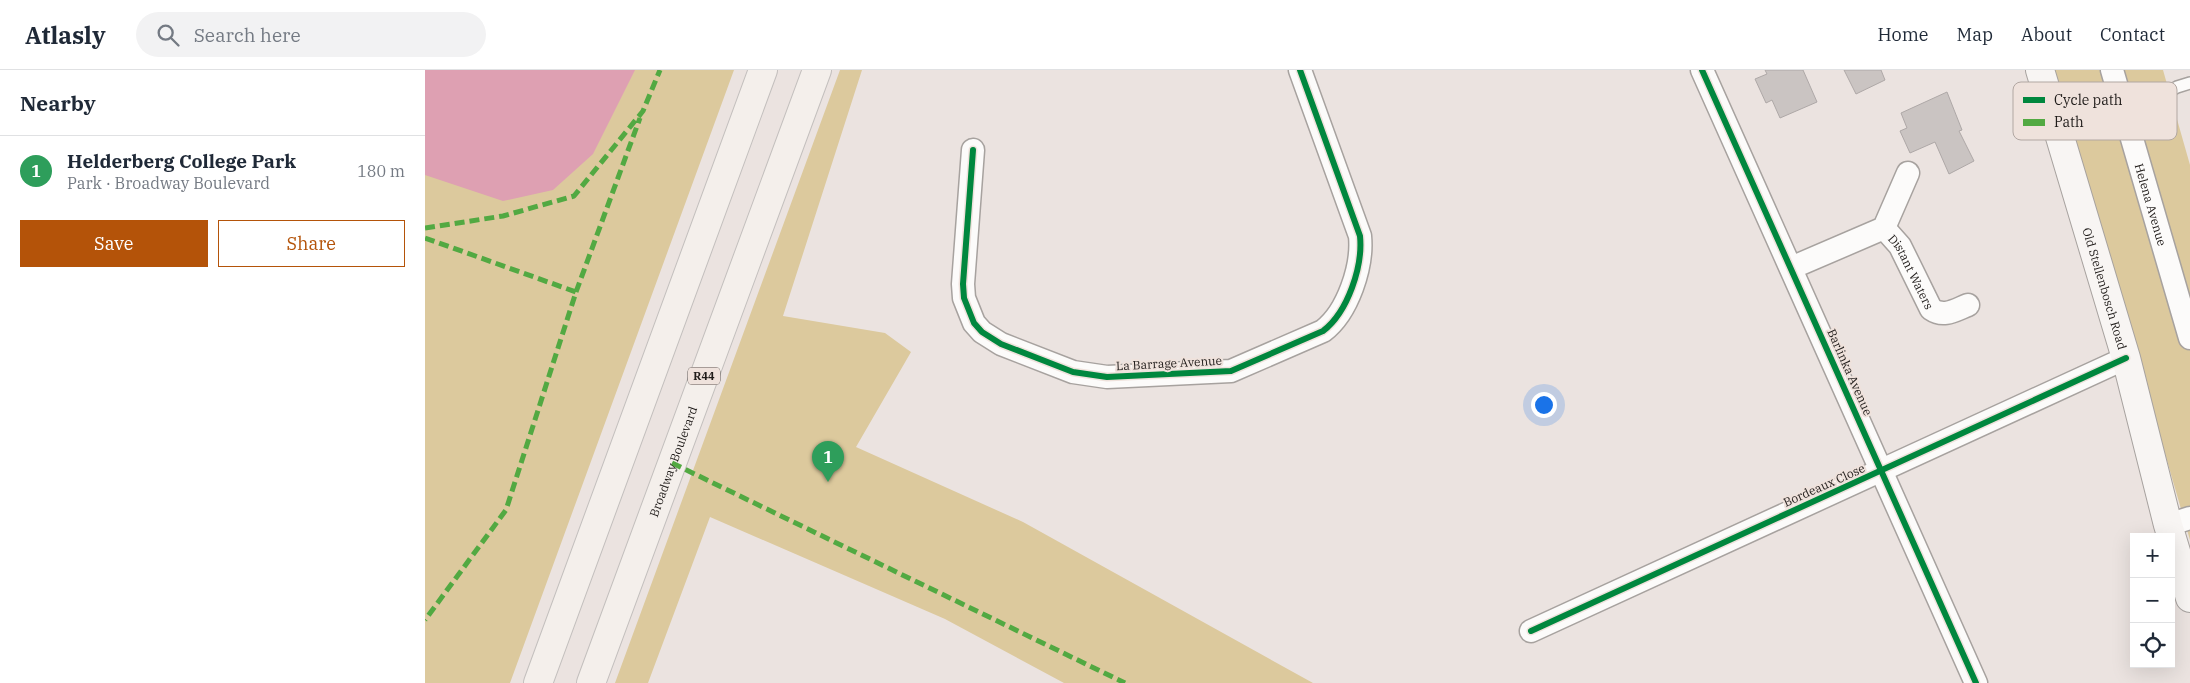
<!DOCTYPE html>
<html lang="en">
<head>
<meta charset="utf-8">
<style>
	:root { --surface:#fff; --page:#f2f2f3; --text:#1f2937; --muted:#747a83; --line:#e0e1e3; --accent:#b45309 }
	body { margin:0; font-family:"IBM Plex Serif",serif; background:var(--page); color:var(--text) }
	.controls { position:absolute; right:15px; bottom:15px; display:grid; overflow:hidden; border-radius:0px; box-shadow:0 5px 20px #0002 }
	.controls button { width:45px; height:45px; display:grid; place-items:center; padding:0; border:0; border-bottom:1px solid var(--line); background:var(--surface); color:var(--text); font:25px sans-serif }
	.you { position:absolute; left:1118px; top:334px; width:18px; height:18px; margin:-12px; border:4px solid #fff; border-radius:50%; background:#1a73e8; box-shadow:0 0 0 8px #1a73e833 }
	.badge { display:grid; place-items:center; width:32px; height:32px; border-radius:50%; background:var(--accent); color:#fff; font-size:16px; font-weight:700 }
	.pin { position:absolute; translate:-50% -41px; filter:drop-shadow(0 1px 2px #0008) }
	.pin::after { content:''; position:absolute; top:26px; width:18px; height:15px; background:inherit; clip-path:polygon(0 0,100% 0,50% 100%) }
	.list { margin:0; padding:0; list-style:none }
	h2 { display:flex; justify-content:space-between; align-items:center; height:65px; margin:0; padding:0 20px; font-size:21px }
	h2 small { font-size:16px; font-weight:400; color:var(--muted) }
	.list li { display:grid; grid-template-columns:32px 1fr auto; gap:15px; align-items:center; box-sizing:border-box; height:70px; padding:0 20px; border-top:1px solid var(--line) }
	.list b { display:block; font-size:19px; white-space:nowrap }
	.list p { margin:0; font-size:16px; white-space:nowrap; color:var(--muted) }
	.list em { font-size:16px; font-style:normal; color:var(--muted) }
	.actions { display:flex; gap:10px; padding:15px 20px }
	.actions a { flex:1; padding:11px 0; border:1px solid var(--accent); border-radius:0px; text-align:center; font-size:18px; color:var(--accent) }
	.actions .main { background:var(--accent); color:#fff }
	.icon { flex:none; width:28px; height:28px; fill:none; stroke:currentColor; stroke-width:2; stroke-linecap:round; stroke-linejoin:round }
	.map { position:relative; flex:none; width:1765px; height:613px; overflow:hidden }
	header { display:flex; align-items:center; gap:30px; box-sizing:border-box; height:70px; padding:0 25px; background:var(--surface); border-bottom:1px solid var(--line) }
	header strong { font-size:24px }
	nav { display:flex; gap:28px; margin-inline-start:auto; font-size:18px }
	.search { width:350px; height:45px; background:var(--page); display:flex; align-items:center; gap:12px; box-sizing:border-box; padding:0 18px; border-radius:28px; color:var(--muted); font-size:19px }
	main { display:flex }
	aside { flex:1; background:var(--surface) }
	.map>svg:first-child { display:block }
</style>
</head>
<body>
<header>
<strong>Atlasly</strong>
<div class="search"><svg class="icon" aria-label="search" viewBox="0 0 24 24"><circle cx="10" cy="10" r="6"/><path d="M15 15l6 6"/></svg>Search here</div>
<nav><a>Home</a><a>Map</a><a>About</a><a>Contact</a></nav>
</header>
<main>
<aside>
<h2>Nearby<small></small></h2>
<ul class="list">
<li><span class="badge" style="background:#2e9e5b">1</span><div><b>Helderberg College Park</b><p>Park · Broadway Boulevard</p></div><em>180 m</em></li>
</ul>
<div class="actions"><a class="main">Save</a><a>Share</a></div>
</aside>
<div class="map">
<svg width="1765" height="613" viewBox="0 0 1765 613">
	<rect width="100%" height="100%" fill="#ebe3e0"/>
	<path fill="#dcc99d" d="M0 0H309L85 613H0Z
		M415 0H437L358 246 460 263 486 282 431 377 598 452 888 613H639L520 549 285 447 223 613H190Z
		M1629 0H1738L1765 95V470Z"/>
	<path fill="#dea0b2" d="M0 0H210L168 84 128 120 78 131 0 105Z"/>
	<path fill="#cac4c2" stroke="#aea8a7" d="M1340 0H1378L1392 32 1355 48 1347 30 1341 33 1330 9 1342 4Z
		M1419 0H1456L1460 10 1431 24Z
		M1522 22 1537 60 1534 61 1549 91 1524 104 1510 72 1485 83 1475 61 1482 58 1476 43Z"/>
	<g fill="none" stroke-linecap="round" stroke-linejoin="round">
		<g stroke="#a7a29f" stroke-width="14">
			<path id="lane" d="M1701 46 1752 17 1765 13"/>
		</g>
		<g stroke="#a7a29f" stroke-width="25">
			<g id="street">
				<path d="M1277 0 1551 613"/>
				<path id="s1" d="M1687 0 1765 268"/>
				<path d="M548 80 538 214 539 228 549 253 557 262 576 274 648 302 682 307 806 301 898 261C923 242 938 196 935 166L875 0"/>
				<path id="s2" d="M1459 158 1475 176 1506 239C1519 248 1530 240 1543 235"/>
				<path d="M1366 198 1459 158 1483 103"/>
				<path d="M1743 455 1765 448"/>
				<path d="M1106 561 1701 288"/>
			</g>
		</g>
		<g stroke="#a7a29f" stroke-width="30">
			<g id="secondary">
				<path id="s3" d="M1615 0 1701 288 1743 455 1765 528"/>
			</g>
		</g>
		<g stroke="#c3bfbd" stroke-width="30">
			<g id="primary">
				<path d="M113 613 338 0"/>
				<path id="s4" d="M166 613 392 0"/>
			</g>
		</g>
		<use href="#lane" stroke="#fcfbfa" stroke-width="11"/>
		<use href="#street" stroke="#fcfbfa" stroke-width="22"/>
		<use href="#secondary" stroke="#f8f5f3" stroke-width="28"/>
		<use href="#primary" stroke="#f4efeb" stroke-width="28"/>
		<path stroke="#52a942" stroke-width="5" stroke-dasharray="10 5" stroke-linecap="butt" d="M0 158 78 146 149 126 218 41 235 0
			M0 168 151 222 81 440 0 550
			M151 222 215 48
			M247 393 700 613"/>
		<g stroke="#efe2dc" stroke-width="9">
			<path id="cycleway" d="M1277 0 1551 613
				M548 80 538 214 539 228 549 253 557 262 576 274 648 302 682 307 806 301 898 261C923 242 938 196 935 166L875 0
				M1106 561 1701 288"/>
		</g>
		<use href="#cycleway" stroke="#00873e" stroke-width="6"/>
	</g>
	<g text-anchor="middle" dominant-baseline="central" stroke-width="4" stroke-linejoin="round" paint-order="stroke">
		<rect fill="#efe2dc" stroke="#5e5754" stroke-width="1" x="263" y="297.5" width="32" height="17" rx="4"/>
		<g font-size="11" font-weight="bold" fill="#201c1a">
			<text x="279" y="306">R44</text>
		</g>
		<g font-size="12" fill="#201c1a" stroke="#efe2dc">
			<text stroke="none"><textPath href="#s1" startOffset="140">Helena Avenue</textPath></text>
			<text stroke="none"><textPath href="#s2" startOffset="52">Distant Waters</textPath></text>
			<text stroke="none"><textPath href="#s3" startOffset="228">Old Stellenbosch Road</textPath></text>
			<text transform="translate(744 293) rotate(-3)">La Barrage Avenue</text>
			<text transform="translate(1425 302) rotate(66)">Barlinka Avenue</text>
			<text stroke="none"><textPath href="#s4" startOffset="236">Broadway Boulevard</textPath></text>
			<text transform="translate(1399 415) rotate(-24)">Bordeaux Close</text>
		</g>
	</g>
	<rect x="1588" y="12" width="164" height="58" rx="8" fill="#efe2dc" stroke="#b1a7a2" stroke-width="1"/>
	<rect x="1598" y="27" width="22" height="6" fill="#00873e"/>
	<rect x="1598" y="49" width="22" height="7" fill="#52a942"/>
	<g font-size="14" fill="#201c1a">
		<text x="1629" y="35">Cycle path</text>
		<text x="1629" y="57">Path</text>
	</g>
</svg>
<div class="controls">
<button>+</button>
<button>−</button>
<button><svg class="icon" aria-label="locate" viewBox="0 0 24 24"><circle cx="12" cy="12" r="6"/><path d="M12 2v4M12 18v4M2 12h4M18 12h4"/></svg></button>
</div>
<div class="you"></div>
<div class="pin badge" style="left:403px;top:412px;background:#2e9e5b">1</div>
</div>
</main>
</body>
</html>
